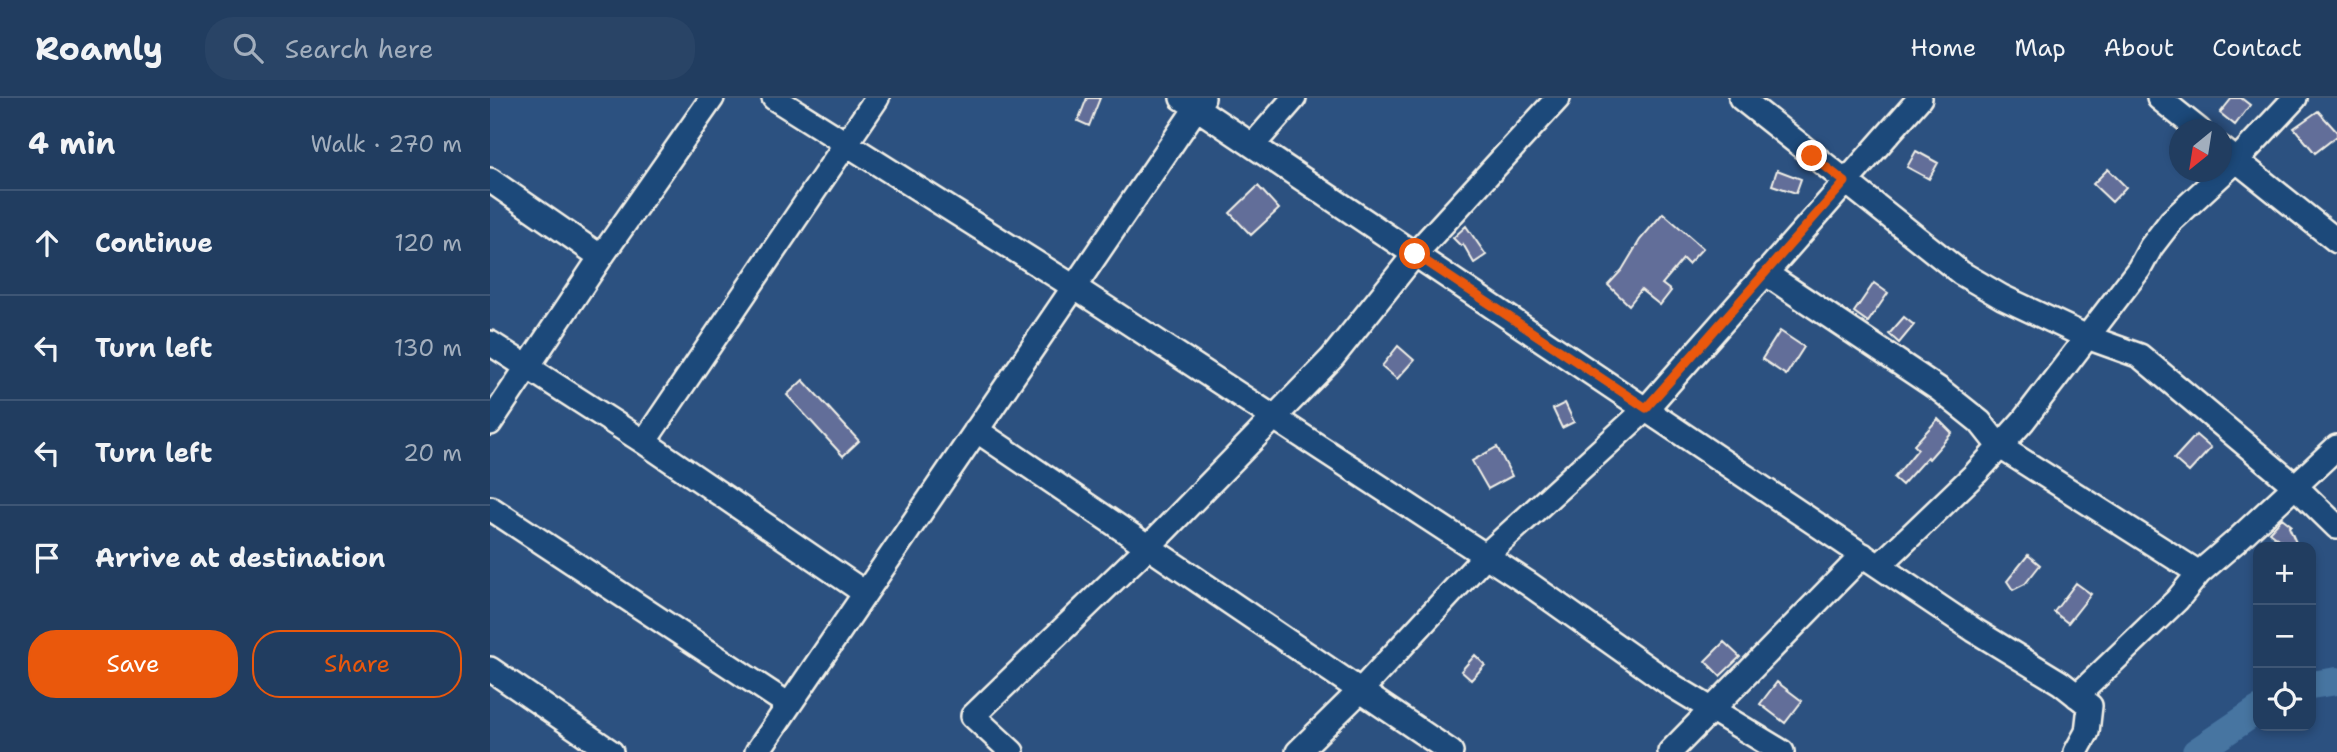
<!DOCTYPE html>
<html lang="en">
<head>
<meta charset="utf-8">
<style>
	:root { --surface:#213d60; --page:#294466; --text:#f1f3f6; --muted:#a2aebd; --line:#3e5675; --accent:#ea580c }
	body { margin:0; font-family:"Shantell Sans",sans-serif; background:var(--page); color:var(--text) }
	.controls { position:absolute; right:21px; bottom:21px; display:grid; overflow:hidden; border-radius:14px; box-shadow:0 4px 10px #0003 }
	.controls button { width:63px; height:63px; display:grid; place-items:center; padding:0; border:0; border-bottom:2px solid var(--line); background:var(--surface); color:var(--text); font:35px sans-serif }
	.compass { position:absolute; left:1679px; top:21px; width:63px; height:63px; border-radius:50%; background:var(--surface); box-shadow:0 4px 10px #0003; rotate:210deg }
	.stop { position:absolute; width:21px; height:21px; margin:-16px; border:5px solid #ea580c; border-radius:50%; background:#fff }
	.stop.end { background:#ea580c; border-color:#fff; box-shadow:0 2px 7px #0008 }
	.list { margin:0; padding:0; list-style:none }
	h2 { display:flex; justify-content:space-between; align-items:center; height:91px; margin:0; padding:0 28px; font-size:30px }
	h2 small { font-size:23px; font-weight:400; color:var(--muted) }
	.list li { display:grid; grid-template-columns:46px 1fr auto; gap:21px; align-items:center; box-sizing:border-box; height:105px; padding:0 28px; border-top:2px solid var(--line) }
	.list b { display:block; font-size:26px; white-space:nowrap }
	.list em { font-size:23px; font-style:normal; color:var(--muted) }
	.actions { display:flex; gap:14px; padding:21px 28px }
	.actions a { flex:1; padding:16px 0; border:2px solid var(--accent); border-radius:28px; text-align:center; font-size:24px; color:var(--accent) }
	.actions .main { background:var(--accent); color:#fff }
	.icon { flex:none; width:38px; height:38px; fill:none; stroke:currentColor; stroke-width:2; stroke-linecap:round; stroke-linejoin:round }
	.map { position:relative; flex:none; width:1847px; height:654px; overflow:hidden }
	header { display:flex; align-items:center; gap:42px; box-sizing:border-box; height:98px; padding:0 35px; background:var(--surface); border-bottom:2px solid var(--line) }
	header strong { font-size:33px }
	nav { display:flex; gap:38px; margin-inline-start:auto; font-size:24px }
	.search { width:490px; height:63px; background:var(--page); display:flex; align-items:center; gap:18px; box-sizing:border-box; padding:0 24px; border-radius:28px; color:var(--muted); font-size:26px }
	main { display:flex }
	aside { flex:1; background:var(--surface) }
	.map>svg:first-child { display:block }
</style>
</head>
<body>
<header>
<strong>Roamly</strong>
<div class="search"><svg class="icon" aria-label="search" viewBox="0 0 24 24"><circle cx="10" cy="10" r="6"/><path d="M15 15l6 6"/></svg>Search here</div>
<nav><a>Home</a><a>Map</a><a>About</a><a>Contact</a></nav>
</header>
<main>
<aside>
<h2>4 min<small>Walk · 270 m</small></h2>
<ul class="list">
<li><svg class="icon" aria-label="ahead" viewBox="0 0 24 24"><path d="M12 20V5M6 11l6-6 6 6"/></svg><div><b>Continue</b></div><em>120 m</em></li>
<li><svg class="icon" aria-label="left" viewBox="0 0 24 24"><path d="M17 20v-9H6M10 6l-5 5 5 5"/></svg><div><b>Turn left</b></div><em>130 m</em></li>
<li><svg class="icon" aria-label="left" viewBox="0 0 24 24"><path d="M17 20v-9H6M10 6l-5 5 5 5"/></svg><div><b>Turn left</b></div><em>20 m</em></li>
<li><svg class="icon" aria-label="arrive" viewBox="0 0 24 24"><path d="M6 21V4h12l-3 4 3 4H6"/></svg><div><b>Arrive at destination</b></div></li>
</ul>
<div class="actions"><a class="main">Save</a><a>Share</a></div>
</aside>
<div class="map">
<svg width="1847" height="654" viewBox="0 0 1847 654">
	<rect width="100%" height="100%" fill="#2c5180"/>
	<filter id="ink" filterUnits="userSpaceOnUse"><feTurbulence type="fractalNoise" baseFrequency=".0143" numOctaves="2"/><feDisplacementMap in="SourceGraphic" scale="14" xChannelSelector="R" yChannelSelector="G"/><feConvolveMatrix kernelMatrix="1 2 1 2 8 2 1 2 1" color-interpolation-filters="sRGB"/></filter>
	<g filter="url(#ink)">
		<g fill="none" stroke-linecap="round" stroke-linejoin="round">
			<path stroke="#4674a1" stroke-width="28" d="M1821 587 1847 583
				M1706 654 1768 612"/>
		</g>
		<path fill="#626e99" stroke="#f4f1e8" stroke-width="2" d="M597 0H610L599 28 588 23Z
			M1742 0H1751L1760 7 1745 27 1730 15Z
			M1828 13 1847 34V38L1825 55 1804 30Z
			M1426 53 1448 65 1439 81 1417 69Z
			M1618 71 1636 89 1622 104 1603 86Z
			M1287 72 1311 81 1306 95 1282 87Z
			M768 88 789 111 761 137 740 115Z
			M1173 115 1213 150 1198 166 1193 161 1172 186 1181 193 1170 207 1151 192 1139 207 1118 187 1132 172 1150 142Z
			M976 128 996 157 984 165 973 146 971 148 963 140Z
			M1384 185 1398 195 1378 224 1364 214Z
			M1414 219 1424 227 1409 245 1399 236Z
			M1290 233 1314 249 1296 277 1272 261Z
			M908 248 924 262 907 281 892 268Z
			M313 282 369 343 353 358 297 297Z
			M1075 305 1084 324 1072 330 1063 311Z
			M1448 321 1462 335 1439 361 1437 359 1412 387 1404 380 1428 351 1424 347Z
			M1706 337 1721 350 1699 374 1684 361Z
			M1007 349 1022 378 998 391 982 363Z
			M1792 420 1801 427 1799 429 1808 449H1794L1792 444 1779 434Z
			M1538 457 1550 467 1535 486 1523 492 1517 483Z
			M1586 485 1601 496 1578 525 1564 514Z
			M1234 544 1250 559 1230 578 1215 563Z
			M985 557 995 567 981 582 971 573Z
			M1287 584 1312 603 1295 625 1270 606Z"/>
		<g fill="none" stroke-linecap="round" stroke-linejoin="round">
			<g stroke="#f4f1e8" stroke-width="28">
				<path id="minor" d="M284 0 584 189 1039 486 1183 588 1292 654
					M692 0 1484 532 1571 585 1600 608 1597 634 1586 654
					M1251 0 1471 175 1512 199 1597 239 1650 258 1804 387 1847 429
					M1669 0 1709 32
					M763 47 804 0
					M1731 50 1847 143
					M0 82 111 159
					M1275 175 1450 292 1490 324 1509 348 1709 475
					M0 245 154 344 375 495
					M0 325 111 159 222 0
					M486 332 961 654
					M154 344 387 0
					M0 410 299 607
					M1389 468 1486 375 1533 323 1649 171 1661 149 1681 123 1747 62 1805 0
					M0 571 121 654
					M1587 598 1687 502 1709 475 1745 444 1847 349
					M267 654 713 0
					M522 654 483 618 664 443 842 260 925 156 1068 0
					M808 654 871 592 998 455 1156 311 1430 0
					M1180 654 1373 457"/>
			</g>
			<use href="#minor" stroke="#1f4a7a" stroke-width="23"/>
		</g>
	</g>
	<g fill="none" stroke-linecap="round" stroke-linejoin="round" filter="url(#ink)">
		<path stroke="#ea580c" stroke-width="9" d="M925 156 1156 310 1355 84 1322 58"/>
	</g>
</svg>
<div class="controls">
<button>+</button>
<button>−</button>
<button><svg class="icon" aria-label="locate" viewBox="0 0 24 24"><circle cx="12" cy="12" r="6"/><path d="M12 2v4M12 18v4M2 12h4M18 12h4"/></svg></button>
</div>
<svg class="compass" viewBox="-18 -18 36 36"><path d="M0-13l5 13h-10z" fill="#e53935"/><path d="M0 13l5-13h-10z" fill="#a2aebd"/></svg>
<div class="stop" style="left:925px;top:156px"></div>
<div class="stop end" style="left:1322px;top:58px"></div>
</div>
</main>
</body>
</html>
